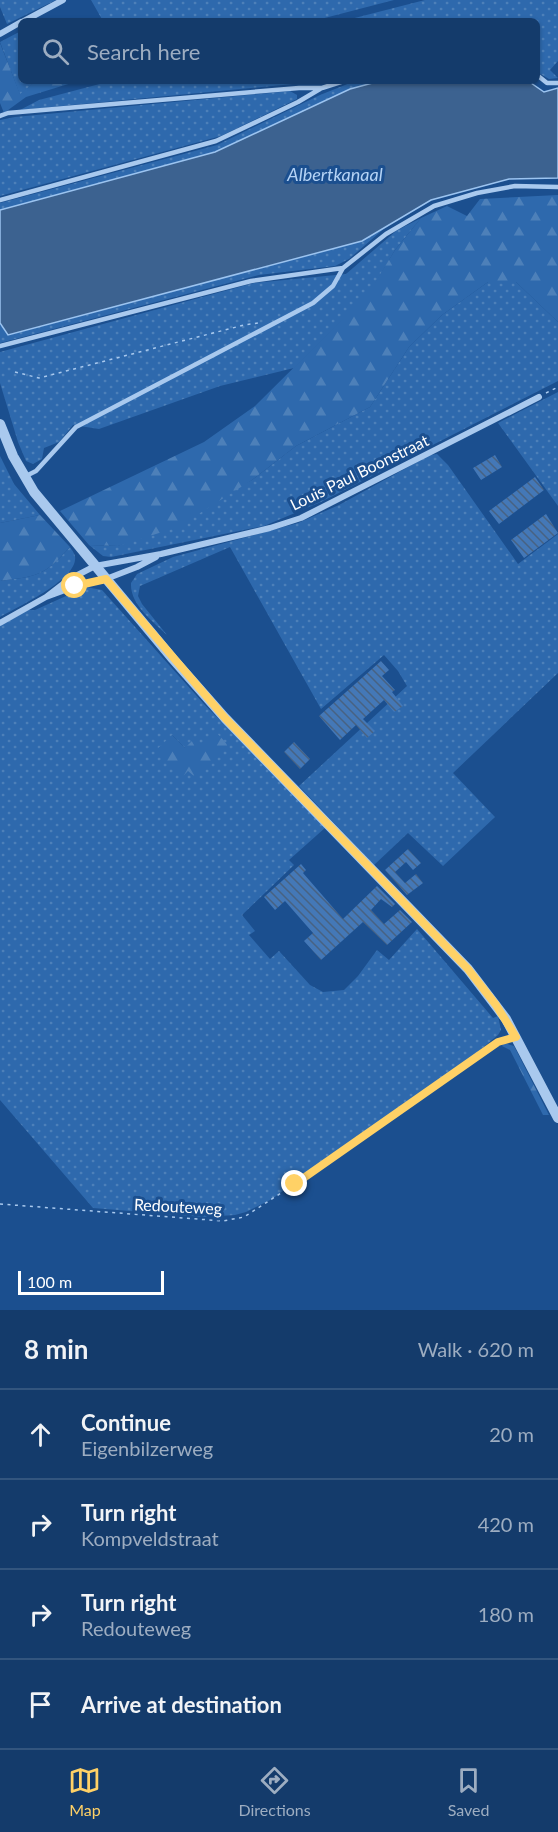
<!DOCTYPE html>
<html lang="en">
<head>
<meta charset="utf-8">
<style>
	:root { --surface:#143b6b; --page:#1d4271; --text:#f1f3f6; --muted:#9dadc1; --line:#33557e; --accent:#ffd166 }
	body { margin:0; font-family:Lato,sans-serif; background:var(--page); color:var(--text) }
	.scale { position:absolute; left:18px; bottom:15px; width:146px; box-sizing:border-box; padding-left:6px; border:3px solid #fff; border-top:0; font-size:16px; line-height:21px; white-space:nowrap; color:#fff; -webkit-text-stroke:4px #1b4f8f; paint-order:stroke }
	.stop { position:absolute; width:18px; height:18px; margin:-14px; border:4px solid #ffd166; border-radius:50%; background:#fff }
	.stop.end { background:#ffd166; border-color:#fff; box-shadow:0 2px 6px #0008 }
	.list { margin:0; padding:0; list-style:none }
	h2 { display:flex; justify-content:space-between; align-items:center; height:78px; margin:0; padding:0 24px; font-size:26px }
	h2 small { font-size:20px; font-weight:400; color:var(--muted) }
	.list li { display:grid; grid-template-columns:39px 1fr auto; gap:18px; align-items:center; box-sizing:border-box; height:90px; padding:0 24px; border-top:2px solid var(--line) }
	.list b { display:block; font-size:22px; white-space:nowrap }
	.list p { margin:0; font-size:20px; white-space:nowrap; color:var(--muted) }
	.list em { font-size:20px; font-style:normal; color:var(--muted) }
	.icon { flex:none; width:33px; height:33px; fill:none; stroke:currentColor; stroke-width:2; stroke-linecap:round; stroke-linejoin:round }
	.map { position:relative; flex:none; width:558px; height:1310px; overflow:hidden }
	.search { position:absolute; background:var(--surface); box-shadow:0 2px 4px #0004; left:18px; right:18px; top:18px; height:66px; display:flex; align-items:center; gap:15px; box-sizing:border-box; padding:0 21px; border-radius:9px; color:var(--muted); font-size:22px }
	.sheet { height:438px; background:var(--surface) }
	nav { display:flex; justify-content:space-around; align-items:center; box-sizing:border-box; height:84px; border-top:2px solid var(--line); background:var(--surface); font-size:16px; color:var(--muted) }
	nav a { display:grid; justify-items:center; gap:3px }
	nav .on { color:var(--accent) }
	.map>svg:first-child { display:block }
</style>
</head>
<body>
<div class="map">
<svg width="558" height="1310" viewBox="0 0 558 1310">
	<defs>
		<pattern id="green-dots" width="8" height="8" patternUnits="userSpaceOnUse" patternTransform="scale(1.5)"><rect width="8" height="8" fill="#2e69ad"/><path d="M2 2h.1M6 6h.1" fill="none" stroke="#4d80b9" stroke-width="1.8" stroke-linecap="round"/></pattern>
		<pattern id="forest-firs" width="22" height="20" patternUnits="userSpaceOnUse" patternTransform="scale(1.5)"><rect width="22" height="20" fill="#2e69ad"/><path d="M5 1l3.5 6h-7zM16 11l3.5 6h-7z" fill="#4d80b9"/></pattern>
		<pattern id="building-back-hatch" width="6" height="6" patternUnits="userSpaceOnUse" patternTransform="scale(1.5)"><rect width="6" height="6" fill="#4478b7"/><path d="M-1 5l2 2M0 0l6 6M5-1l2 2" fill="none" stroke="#486282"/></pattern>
	</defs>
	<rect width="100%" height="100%" fill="#1b4f8f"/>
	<path fill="url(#green-dots)" fill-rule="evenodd" d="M0 0H56L7 24 0 7Z
		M91 0H394L313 21H146L143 19 137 21H103Z
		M425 0H558V61L550 70 558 78 549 79 537 72V21H343Z
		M21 31V81H36L20 95 0 42Z
		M111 81H324L20 110 39 100Z
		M355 81H380L350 89 215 152 0 210V203L217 145 320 95Z
		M290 91 297 95V99L221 136 0 196V120L15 117Z
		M421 218 395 250 369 294 294 368 220 386 99 429 73 425 59 442 44 448 42 459 33 464 26 461 18 442 0 383V352L254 283 346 274 396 231Z
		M386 227 349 259 335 266 259 275 0 343V323L9 335 362 241Z
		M488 282H516L558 322V381L321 502 264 526 111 557 103 556 89 545 118 546 252 480 296 446 370 407 409 347 442 315Z
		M558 392V506L498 423Z
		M437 454 448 465 518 564 558 534V673L453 773 495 817 443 866 408 833 374 865 299 786 407 686 398 671 384 655 321 709 230 547 140 586 138 596 142 604 167 635C153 621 130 605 131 583L137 574 173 557 298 523 339 505 430 455Z
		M0 456 14 484 40 515 0 523Z
		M70 547C73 552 76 555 75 560 73 581 18 607 0 617V581C38 576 44 576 70 547Z
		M86 587 102 590 204 704 326 827 289 860 294 865 242 915 255 931 249 935 270 959 279 951 310 985 323 992 344 990 358 976 377 950 389 960 417 929 493 1018 498 1016 501 1030 498 1035 463 1064 334 1153 272 1199 246 1212 235 1215 204 1217 93 1208 0 1100V626L28 610H35ZM172 735 185 748 199 746 188 770 181 777Z"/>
	<path fill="url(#forest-firs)" d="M0 43 20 94 36 81H78L26 97 4 113 0 103Z
		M558 195V322L516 282H488L442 315 409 347 370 407 296 446 252 480 178 527 118 546 89 545 60 511 204 442 255 406 368 294 395 250 421 218 447 206 467 216 480 199Z
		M40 515 70 547C44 576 38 576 0 581V523Z
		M215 731 228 745 195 777 188 771 181 778 155 751 172 735 185 748 193 740 200 746Z
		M504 1043 514 1046 549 1115H543L510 1050 502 1046Z"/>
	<path fill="#3c6290" stroke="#9cc4f0" stroke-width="1.5" d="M380 81H528L544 92 558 88V178L509 179 431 200 362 241 8 335 0 323V210L215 152 350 89Z"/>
	<path fill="url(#building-back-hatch)" d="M495 455 502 467 481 480 473 468Z
		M535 477 544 490 499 524 489 511Z
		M546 514 558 533 524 558 511 540Z
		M381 661 389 670 382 676 395 690 392 692 403 706 394 712 384 700 363 719 375 731 367 738 356 725 340 740 319 716Z
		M294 742 310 759 300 769 284 752Z
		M408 849 421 863 413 870 406 862 395 872 405 883 416 874 423 883 407 895 385 870Z
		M301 864 306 870 303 873 343 919 377 886 395 904 392 907 381 899 371 910 384 924 400 910 412 922 387 945 363 922 321 960 304 941 313 933 285 901 275 910 264 897Z"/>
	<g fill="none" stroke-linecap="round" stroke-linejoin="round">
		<path stroke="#a9c9ee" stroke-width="1.5" stroke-dasharray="3 4.5" stroke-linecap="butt" d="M15 372 39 378 244 325 258 323
			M546 393 558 387
			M0 1204 223 1221 244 1217 295 1184 498 1042 507 1040"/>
		<path stroke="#a9c9ee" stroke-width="4.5" d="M537 75 547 83H558
			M0 116 8 113 299 88H322L344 81
			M0 200 216 141 298 102 320 89
			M0 346 251 281 343 268
			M26 476 36 471 76 427 313 303 333 286 343 268 386 234 434 206 477 193 515 186 558 187"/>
		<path stroke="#a9c9ee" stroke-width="6" d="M24 21 63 0
			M0 34 21 22
			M46 597 68 580 95 566 161 554 270 528 301 518 539 397
			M0 623 46 597 76 586 106 579 137 567 156 557"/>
		<path stroke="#a9c9ee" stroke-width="10" d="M0 424 13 456 34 492 173 659 225 718 468 969 506 1019 558 1118"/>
	</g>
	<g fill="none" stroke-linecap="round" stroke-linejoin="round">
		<path stroke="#ffd166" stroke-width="8" d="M75 586 106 579 225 718 468 969 496 1005 516 1037 498 1042 295 1184"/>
	</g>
	<g text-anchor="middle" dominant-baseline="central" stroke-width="6" stroke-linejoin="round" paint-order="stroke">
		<g font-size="16" fill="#fff" stroke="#1b4f8f">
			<text transform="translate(359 472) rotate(-26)">Louis Paul Boonstraat</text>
			<text transform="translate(178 1206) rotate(3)">Redouteweg</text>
		</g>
		<g font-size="18" font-style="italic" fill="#b5d3f5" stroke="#1b4f8f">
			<text x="335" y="174">Albertkanaal</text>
		</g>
	</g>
</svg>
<div class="scale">100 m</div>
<div class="stop" style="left:75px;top:586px"></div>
<div class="stop end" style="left:295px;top:1184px"></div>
<div class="search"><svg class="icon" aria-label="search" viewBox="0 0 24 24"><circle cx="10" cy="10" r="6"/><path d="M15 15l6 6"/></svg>Search here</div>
</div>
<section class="sheet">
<h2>8 min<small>Walk · 620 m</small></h2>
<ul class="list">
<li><svg class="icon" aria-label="ahead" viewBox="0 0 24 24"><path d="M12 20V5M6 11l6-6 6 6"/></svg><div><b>Continue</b><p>Eigenbilzerweg</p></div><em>20 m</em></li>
<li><svg class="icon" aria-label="right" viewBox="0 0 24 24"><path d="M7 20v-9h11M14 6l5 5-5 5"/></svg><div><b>Turn right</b><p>Kompveldstraat</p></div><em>420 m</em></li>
<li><svg class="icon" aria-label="right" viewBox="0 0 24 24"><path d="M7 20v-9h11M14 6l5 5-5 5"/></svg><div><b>Turn right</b><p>Redouteweg</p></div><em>180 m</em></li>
<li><svg class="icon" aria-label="arrive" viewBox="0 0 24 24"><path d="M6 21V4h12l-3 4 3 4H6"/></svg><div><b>Arrive at destination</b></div></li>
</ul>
</section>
<nav>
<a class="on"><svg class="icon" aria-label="map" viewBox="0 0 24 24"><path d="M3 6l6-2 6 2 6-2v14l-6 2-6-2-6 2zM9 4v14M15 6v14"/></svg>Map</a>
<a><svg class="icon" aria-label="directions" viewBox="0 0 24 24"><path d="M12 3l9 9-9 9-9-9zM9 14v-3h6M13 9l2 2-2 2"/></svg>Directions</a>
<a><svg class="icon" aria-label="saved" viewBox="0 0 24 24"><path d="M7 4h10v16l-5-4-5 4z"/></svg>Saved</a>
</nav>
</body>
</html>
